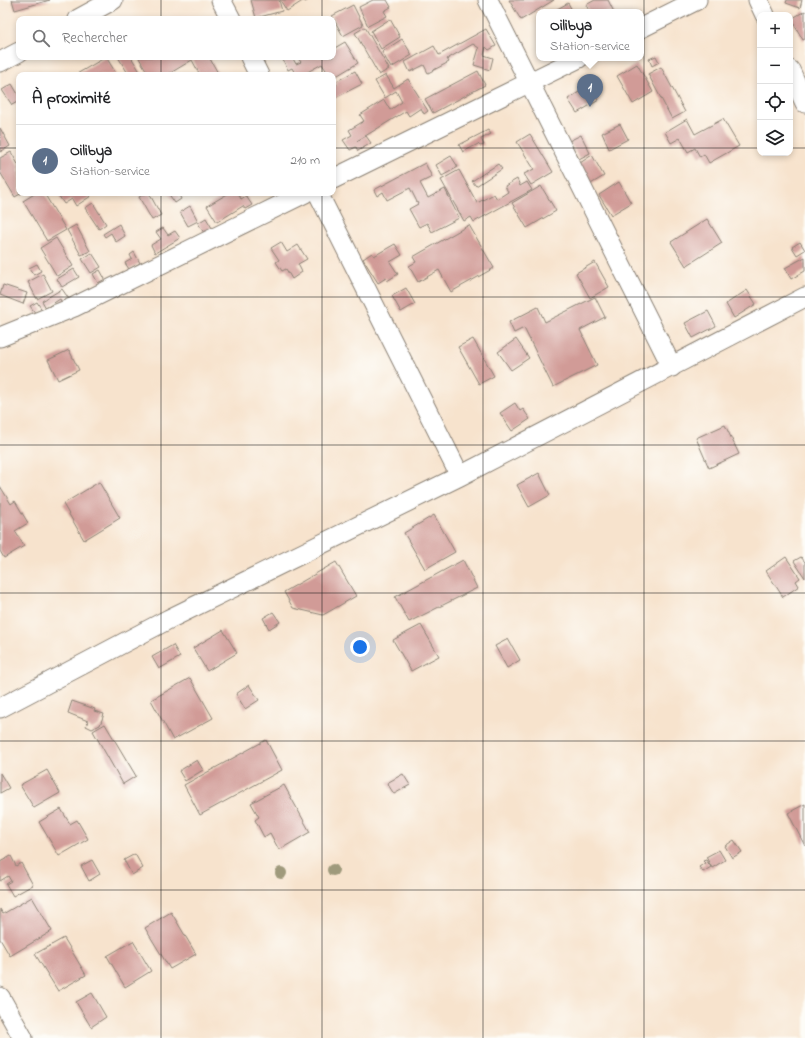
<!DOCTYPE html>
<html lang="fr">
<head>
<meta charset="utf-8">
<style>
	:root { --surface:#fff; --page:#f2f2f2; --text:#202124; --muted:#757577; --line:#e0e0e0; --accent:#0b8043 }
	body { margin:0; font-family:"Indie Flower",sans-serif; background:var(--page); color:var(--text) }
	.controls { position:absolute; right:12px; top:12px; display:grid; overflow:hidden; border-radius:8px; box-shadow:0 2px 6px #0003 }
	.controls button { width:36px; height:36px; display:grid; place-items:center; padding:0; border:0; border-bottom:1px solid var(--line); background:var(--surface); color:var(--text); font:20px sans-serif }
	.you { position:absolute; left:360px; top:647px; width:14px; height:14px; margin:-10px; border:3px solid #fff; border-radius:50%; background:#1a73e8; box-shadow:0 0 0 6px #1a73e833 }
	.badge { display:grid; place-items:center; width:26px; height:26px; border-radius:50%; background:var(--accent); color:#fff; font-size:13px; font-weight:700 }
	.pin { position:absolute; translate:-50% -33px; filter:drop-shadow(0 1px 2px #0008) }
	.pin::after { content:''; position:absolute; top:21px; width:14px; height:12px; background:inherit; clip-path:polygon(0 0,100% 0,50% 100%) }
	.popup { position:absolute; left:536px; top:9px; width:108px; height:52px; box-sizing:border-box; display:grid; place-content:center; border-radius:8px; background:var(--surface); filter:drop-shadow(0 1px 3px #0005); font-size:13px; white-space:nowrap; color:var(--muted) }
	.popup b { font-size:15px; color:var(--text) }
	.popup::after { content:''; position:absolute; left:50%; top:100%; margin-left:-8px; border:8px solid transparent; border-top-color:var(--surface) }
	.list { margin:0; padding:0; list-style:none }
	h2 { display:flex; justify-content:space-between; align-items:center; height:52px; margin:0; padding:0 16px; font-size:17px }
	h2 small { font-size:13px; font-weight:400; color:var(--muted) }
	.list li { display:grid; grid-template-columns:26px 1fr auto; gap:12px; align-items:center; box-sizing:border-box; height:72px; padding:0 16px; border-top:1px solid var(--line) }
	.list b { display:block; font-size:15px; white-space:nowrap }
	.list p { margin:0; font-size:13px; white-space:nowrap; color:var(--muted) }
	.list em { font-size:13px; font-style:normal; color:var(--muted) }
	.icon { flex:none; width:22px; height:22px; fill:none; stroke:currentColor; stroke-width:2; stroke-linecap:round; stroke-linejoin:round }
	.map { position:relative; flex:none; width:805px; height:1038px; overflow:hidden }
	.search { position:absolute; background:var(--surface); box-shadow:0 2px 6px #0003; left:16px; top:16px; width:320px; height:44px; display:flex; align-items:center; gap:10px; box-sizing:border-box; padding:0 14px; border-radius:8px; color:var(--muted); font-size:15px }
	.panel { position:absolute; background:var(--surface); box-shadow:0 2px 6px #0003; left:16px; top:72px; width:320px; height:124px; border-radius:8px }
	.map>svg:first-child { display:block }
</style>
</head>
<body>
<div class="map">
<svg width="805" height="1038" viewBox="0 0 805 1038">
	<rect width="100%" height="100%" fill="#fdfcf7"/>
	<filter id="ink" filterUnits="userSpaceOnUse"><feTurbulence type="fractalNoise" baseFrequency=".025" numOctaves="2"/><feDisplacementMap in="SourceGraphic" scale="8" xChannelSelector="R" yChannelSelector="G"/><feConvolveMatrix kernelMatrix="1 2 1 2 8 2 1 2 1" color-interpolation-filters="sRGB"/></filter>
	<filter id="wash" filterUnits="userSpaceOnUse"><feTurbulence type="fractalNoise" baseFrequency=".012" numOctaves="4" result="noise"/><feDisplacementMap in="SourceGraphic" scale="16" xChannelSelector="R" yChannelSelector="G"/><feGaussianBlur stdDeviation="0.9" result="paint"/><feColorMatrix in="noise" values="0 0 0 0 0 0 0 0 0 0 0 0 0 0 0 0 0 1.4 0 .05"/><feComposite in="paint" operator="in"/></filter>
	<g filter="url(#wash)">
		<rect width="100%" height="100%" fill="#f7e3cd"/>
		<g id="blocks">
			<path fill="#d19b97" d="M12 0H50L15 10Z
				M251 0H279L282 11 256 18Z
				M280 0H309L305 2 304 0 287 11Z
				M373 0H387L391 7 384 11 387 16 368 26 359 7Z
				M509 0H554L521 20Z
				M595 0H608L614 12H590L586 5Z
				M787 0H802L800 8 786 3Z
				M568 3 573 12H552Z
				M353 5 363 25 343 36 332 16Z
				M805 11V39L803 40 791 19Z
				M390 19 400 37 381 49 371 31Z
				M365 27 389 69 379 75 355 33Z
				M486 29 496 46 489 50 486 47 484 55 493 58 490 70 474 65 479 48 473 44 447 59 449 62 428 73 424 65 410 72 405 62 434 46 439 55Z
				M402 39 412 55 391 68 382 52Z
				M345 42 358 63 333 78V75H329L322 64 302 75H296L292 68 288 70 283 60 288 57H292L296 64 301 62 297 57H333V49Z
				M656 56 659 62 652 66 649 59Z
				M106 57 117 75H75Z
				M118 57H131L142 75H129Z
				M140 57H209L219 75H200L192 60 167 75H149L139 58Z
				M637 64 653 92 633 104 617 76Z
				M661 67 685 112 672 119 648 74Z
				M355 71 362 84 333 99V87L337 85 335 82Z
				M478 71 485 85 433 113 425 99Z
				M386 75 394 88 408 79 428 111 424 114 421 108 409 116 406 111 357 141 366 136 371 143 358 151 356 147 350 150 343 140 352 135 349 130 364 121 360 115 384 100 390 110 402 102 396 91 385 98 375 81Z
				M12 84 19 96V101L12 105 2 90Z
				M590 85 599 100 577 113 568 99Z
				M687 119 695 134 723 119 739 146 709 163 704 154 700 157 695 148 688 152 680 138 671 143 665 132Z
				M620 124 628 139 609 149 602 133Z
				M0 128 10 146 0 152Z
				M488 130 491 134 481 139 484 145 480 146 478 144 463 152 459 145Z
				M530 134 553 172 531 185 524 174 534 169 517 142Z
				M581 135 590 153 579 159 569 141Z
				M11 152 19 166V193H22L15 197 0 172V158Z
				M592 155 604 176 589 185 577 165Z
				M451 156 458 167 442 176 436 165Z
				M425 163 432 177 420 183 428 198 445 189 459 218 432 232 427 223 419 227 409 209 418 204 410 188 387 200 383 192 377 196 374 190Z
				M498 164 502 169 476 186 472 181Z
				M459 170 477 203 494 194 497 199 508 192 505 186 517 179 520 186 527 182 532 190 474 222 471 217 464 221 441 180Z
				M619 182 631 203 611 215 599 195Z
				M541 186 556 211 527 228 512 203Z
				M36 193H44L66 230 47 241 23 201Z
				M57 193H89L91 196 76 206 72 199 64 204Z
				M146 193H149L161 215 152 220 139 197Z
				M168 193H178L181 199 175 203Z
				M229 193H238L241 199 246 196 252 205 245 209 243 206 217 222 207 206Z
				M93 203 106 224 99 229 85 208Z
				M190 206 198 221 188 226 180 212Z
				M206 218 212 228 204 233 198 223Z
				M707 219 722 243 686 266 671 242Z
				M119 224 125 236 116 242 111 233 105 237 103 234Z
				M76 225 90 251 81 255 67 230Z
				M469 225 494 268 451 292 439 270 418 282 409 266 416 262 413 257Z
				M163 228 168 235 175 231 180 238 155 253 151 245 161 239 156 232Z
				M56 238 73 266 57 276 40 248Z
				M281 242 287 252 298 245 307 259 298 264 302 272 292 279 286 269 282 271 276 262 279 260 271 248Z
				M800 242 805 250 797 255 792 247Z
				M395 244 402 255 390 262 398 274 387 281 386 278 378 283 363 259 372 253 374 256Z
				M134 252 140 263 129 269 125 263 132 259 130 255Z
				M92 253 101 267 91 273 82 259Z
				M805 257V271L791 279 785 268Z
				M595 262 609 287 590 298 576 273Z
				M37 264 41 271 34 275 29 268Z
				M74 269 79 277 62 287 57 279Z
				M100 270 105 279 98 283 93 274Z
				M43 274 52 291 37 299 28 282Z
				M3 285 27 293 23 304 0 295Z
				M406 288 415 304 401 312 392 296Z
				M62 289 69 299 62 303 60 299 46 308 42 301Z
				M747 290 756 304 734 318 726 304Z
				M595 297 605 317 580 330 597 365 553 387 524 328 514 333 509 322 538 307 545 322Z
				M37 302 42 310 36 314 30 306Z
				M708 311 716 326 693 338 685 323Z
				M473 339 494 376 479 384 458 347Z
				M516 339 529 358 511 370 498 352Z
				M69 350 79 370 58 380 48 360Z
				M515 403 520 411 523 409 530 419 512 431 500 413Z
				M725 425 739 454 709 468 696 438Z
				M539 473 550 495 529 507 517 485Z
				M99 482 120 518 84 540 63 504Z
				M0 486 11 504 15 501 28 523 15 531 24 546 4 558 0 551Z
				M434 515 455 552 425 569 404 533Z
				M786 557 800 578 796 581 799 586 783 597 766 571Z
				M801 557 805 562V578L794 561Z
				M463 560 477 588 409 622 395 597Z
				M336 562 356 596 323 615 293 608 284 592Z
				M273 612 280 622 269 629 263 618Z
				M421 625 439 656 411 671 393 640Z
				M223 630 237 653 207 671 193 648Z
				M508 639 520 660 507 668 495 646Z
				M173 645 180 657 159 669 152 657Z
				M190 678 213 718 173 740 151 700Z
				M249 685 259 700 245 709 236 694Z
				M72 701 95 709 94 711 104 714 100 725 92 729 86 726 88 721 68 713Z
				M105 724 136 776 123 784 93 731Z
				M266 740 282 770 200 815 184 785Z
				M197 760 203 770 185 781 179 771Z
				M47 770 60 793 34 808 20 785Z
				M0 773 9 788 0 793Z
				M403 774 410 785 394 794 387 783Z
				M284 785 310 832 279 850 270 833 264 837 255 820 259 817 251 803Z
				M805 804V846L788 813Z
				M61 809 70 824 77 820 88 839 59 856 39 822Z
				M734 840 742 852 732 858 725 846Z
				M719 850 725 860 712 868 706 857Z
				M135 854 143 868 132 875 124 860Z
				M11 856 16 866 21 863 33 885 13 896 6 884 11 881 8 876 0 881V862Z
				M92 860 100 874 89 881 81 866Z
				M706 860 711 867 703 872 699 867 705 863 703 861Z
				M32 897 52 931 10 956 0 939V909L3 914Z
				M171 912 196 954 170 969 145 928Z
				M64 938 86 975 58 991 35 954Z
				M133 941 151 971 125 987 107 956Z
				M92 993 106 1017 91 1027 76 1002Z"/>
		</g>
	</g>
	<g filter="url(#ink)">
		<use href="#blocks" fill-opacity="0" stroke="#8a8074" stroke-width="1"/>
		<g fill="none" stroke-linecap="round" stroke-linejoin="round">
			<g stroke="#8a8074" stroke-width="21">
				<path id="minor" d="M221 0 231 19
					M488 0 672 367
					M758 0 765 15
					M78 19 113 0
					M641 28 697 0
					M250 57 259 75
					M0 62 19 52
					M790 70 805 103
					M333 179 579 58
					M318 193 460 476
					M0 337 74 307 305 193
					M0 708 169 619 460 476 805 297
					M0 997 23 1038"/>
			</g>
			<use href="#minor" stroke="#fff" stroke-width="19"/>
		</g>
		<g fill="#9f9a7c">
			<circle cx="333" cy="870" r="6"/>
			<circle cx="281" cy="873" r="6"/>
		</g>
	</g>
	<path fill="none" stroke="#1c1c1c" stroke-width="1" stroke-opacity="0.55" d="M161 0V19M322 0V19M483 0V1038M644 0V1038M161 57V75M322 57V75M0 148H19M333 148H760M790 148H805M161 193V1038M322 193V1038M0 297H805M0 445H805M0 593H805M0 741H805M0 890H805"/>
</svg>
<div class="controls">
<button>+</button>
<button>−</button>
<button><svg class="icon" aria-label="locate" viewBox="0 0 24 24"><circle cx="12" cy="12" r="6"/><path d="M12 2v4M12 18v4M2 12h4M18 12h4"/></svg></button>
<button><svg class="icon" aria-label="layers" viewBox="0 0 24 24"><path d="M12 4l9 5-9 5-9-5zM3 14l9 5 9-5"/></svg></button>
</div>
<div class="you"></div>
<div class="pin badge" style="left:590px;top:107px;background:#5c6f8a">1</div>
<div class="popup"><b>Oilibya</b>Station-service</div>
<div class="search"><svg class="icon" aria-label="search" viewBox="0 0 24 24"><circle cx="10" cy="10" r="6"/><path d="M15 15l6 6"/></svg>Rechercher</div>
<section class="panel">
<h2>À proximité<small></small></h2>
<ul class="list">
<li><span class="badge" style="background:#5c6f8a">1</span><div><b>Oilibya</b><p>Station-service</p></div><em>210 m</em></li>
</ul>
</section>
</div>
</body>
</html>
